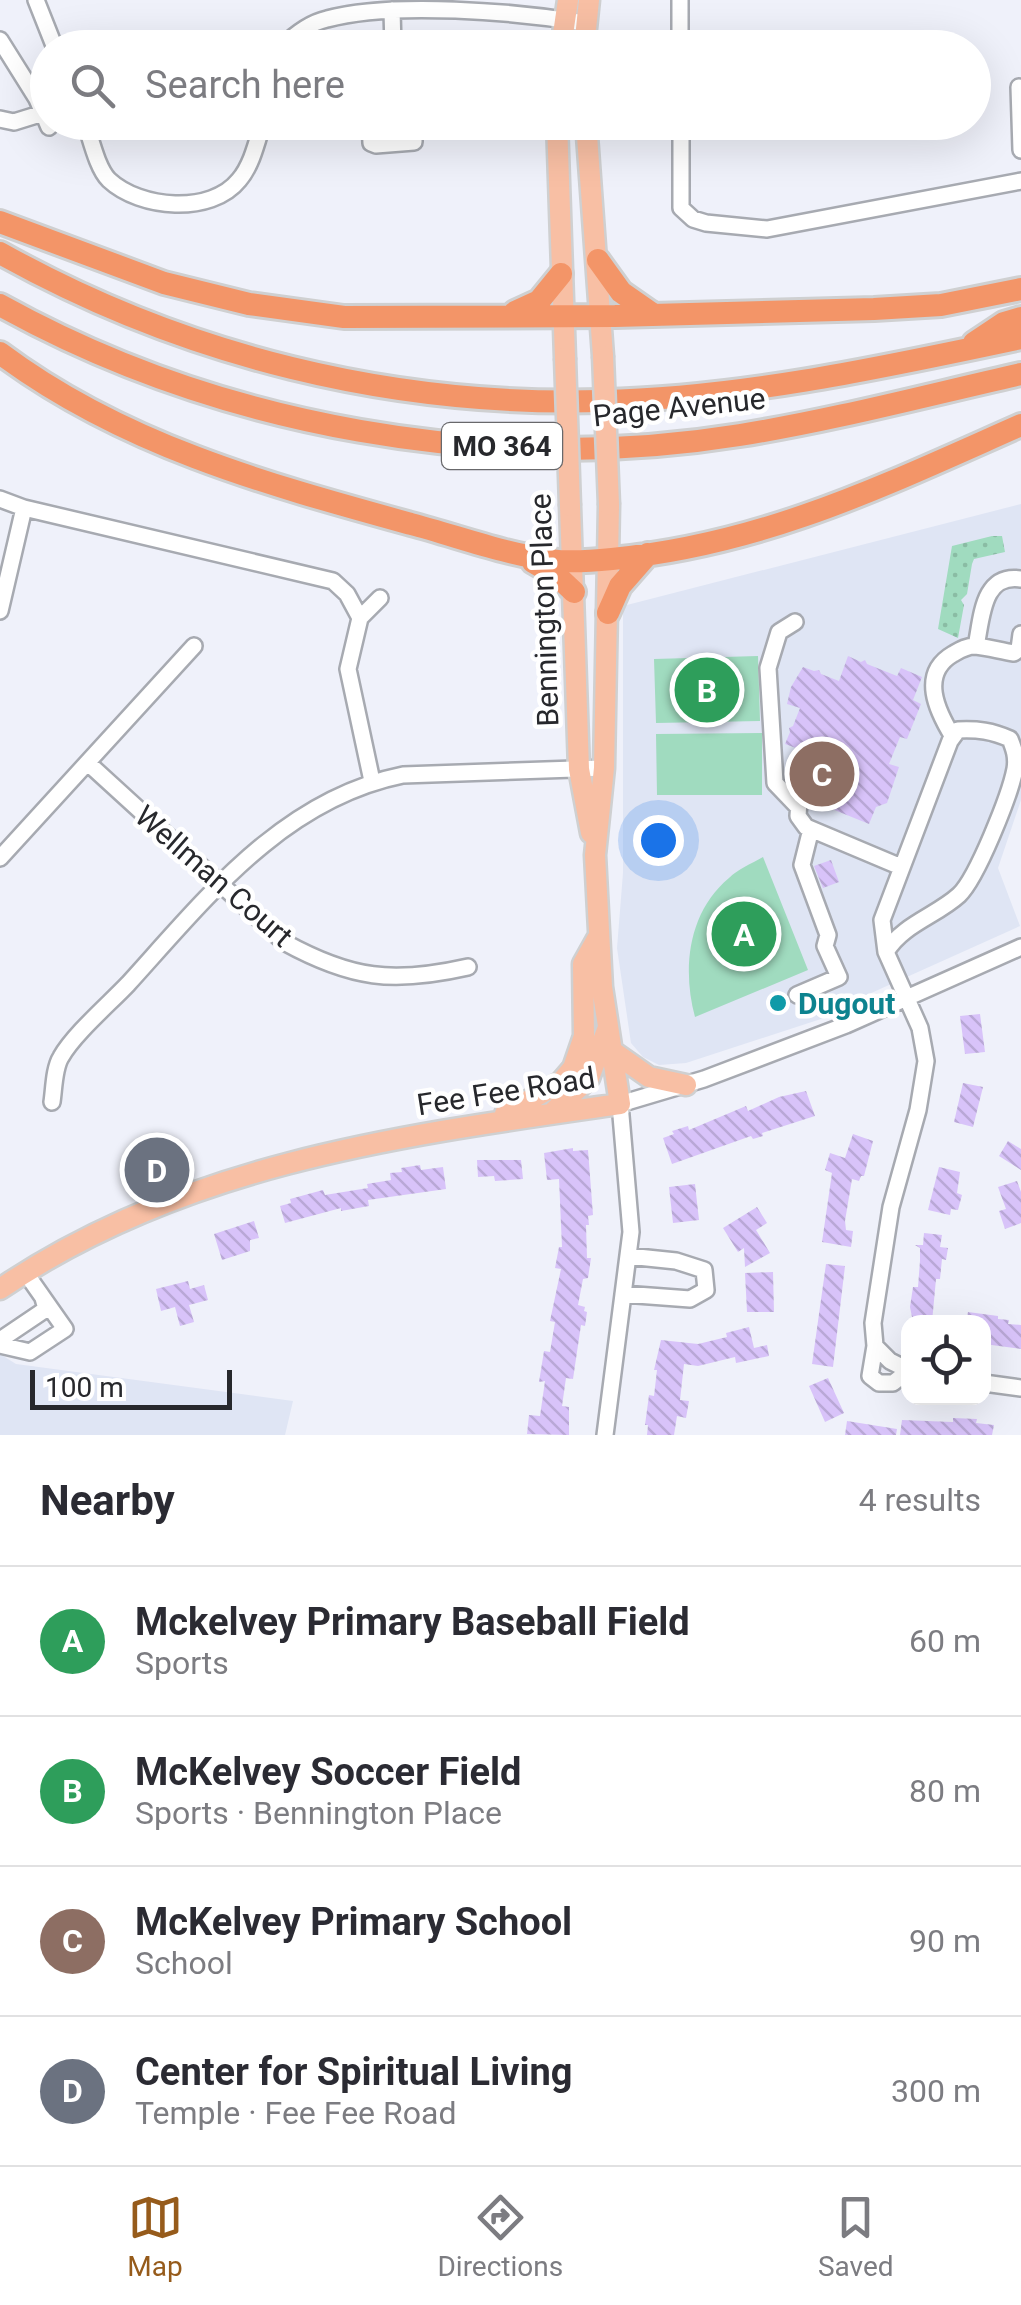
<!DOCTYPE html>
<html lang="en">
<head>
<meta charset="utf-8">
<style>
	:root { --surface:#fff; --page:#f7f7f7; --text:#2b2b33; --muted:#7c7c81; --line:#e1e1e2; --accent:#965b1b }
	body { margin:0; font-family:Roboto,sans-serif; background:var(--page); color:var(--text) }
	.controls { position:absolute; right:30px; bottom:30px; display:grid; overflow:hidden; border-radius:20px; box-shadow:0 10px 40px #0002 }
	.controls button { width:90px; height:90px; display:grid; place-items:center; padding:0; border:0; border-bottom:2px solid var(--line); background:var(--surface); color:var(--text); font:50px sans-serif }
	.scale { position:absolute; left:30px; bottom:25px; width:202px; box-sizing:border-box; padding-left:10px; border:5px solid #27282c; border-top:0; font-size:28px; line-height:35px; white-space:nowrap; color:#27282c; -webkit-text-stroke:8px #fff; paint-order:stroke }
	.you { position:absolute; left:658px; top:840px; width:35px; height:35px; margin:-25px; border:8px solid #fff; border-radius:50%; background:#1a73e8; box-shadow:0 0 0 15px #1a73e833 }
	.badge { display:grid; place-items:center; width:65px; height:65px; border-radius:50%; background:var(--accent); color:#fff; font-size:32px; font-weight:700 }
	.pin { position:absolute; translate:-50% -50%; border:5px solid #fff; box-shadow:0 2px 10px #0006 }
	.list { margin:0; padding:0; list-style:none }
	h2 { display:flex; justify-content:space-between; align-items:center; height:130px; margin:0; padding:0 40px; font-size:42px }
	h2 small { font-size:32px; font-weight:400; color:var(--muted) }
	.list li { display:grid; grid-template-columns:65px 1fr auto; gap:30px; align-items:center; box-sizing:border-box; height:150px; padding:0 40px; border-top:2px solid var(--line) }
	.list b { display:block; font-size:38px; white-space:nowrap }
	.list p { margin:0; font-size:32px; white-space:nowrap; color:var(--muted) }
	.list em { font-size:32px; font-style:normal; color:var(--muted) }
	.icon { flex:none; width:55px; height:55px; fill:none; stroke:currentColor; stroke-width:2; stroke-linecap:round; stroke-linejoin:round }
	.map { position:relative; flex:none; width:1021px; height:1435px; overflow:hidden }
	.search { position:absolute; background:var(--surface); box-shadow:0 10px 40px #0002; left:30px; right:30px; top:30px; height:110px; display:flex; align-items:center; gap:25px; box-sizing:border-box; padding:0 35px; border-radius:55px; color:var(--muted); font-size:38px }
	.sheet { height:730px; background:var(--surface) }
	nav { display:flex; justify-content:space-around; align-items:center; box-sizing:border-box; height:140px; border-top:2px solid var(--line); background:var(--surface); font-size:28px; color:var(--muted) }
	nav a { display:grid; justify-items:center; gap:5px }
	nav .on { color:var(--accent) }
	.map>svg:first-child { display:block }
</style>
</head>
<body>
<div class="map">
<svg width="1021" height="1435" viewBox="0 0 1021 1435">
	<defs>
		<pattern id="park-dots" width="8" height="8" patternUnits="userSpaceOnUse" patternTransform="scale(2.5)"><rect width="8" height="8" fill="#a0dbbf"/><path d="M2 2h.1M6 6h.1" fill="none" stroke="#8abca4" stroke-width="1.8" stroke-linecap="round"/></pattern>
		<pattern id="building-back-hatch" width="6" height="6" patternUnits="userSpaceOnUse" patternTransform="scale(2.5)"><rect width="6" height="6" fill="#d8c3f9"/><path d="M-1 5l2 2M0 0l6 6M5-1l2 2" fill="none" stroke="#b9a8d6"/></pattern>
	</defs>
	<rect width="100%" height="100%" fill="#eff1fa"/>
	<path fill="#dfe5f4" d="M1021 504V800L998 868 1020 926 869 994 824 1018 686 1063 659 1065 643 1057 631 1043 617 948 623 873V606Z
		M0 1354 16 1364 293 1401 285 1435H0Z"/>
	<path fill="url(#park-dots)" d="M992 536H1002L1005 552 974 559 972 564 967 594 961 600 964 605 958 638 938 629 952 546Z"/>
	<path fill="#a0dbbf" d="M758 656 760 721 656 723 654 659Z
		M762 733V795H657L656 734Z
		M763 857 808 970 695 1017C682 969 688 912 729 878 738 869 751 864 763 857Z"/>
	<path fill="url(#building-back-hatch)" d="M848 656 861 662 865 660 867 664 897 676 901 668 922 677 913 700 921 704 907 739 900 737 889 764 899 767 887 803 876 807 869 824 832 809 839 791 834 782 843 761 824 754 822 758 809 753 806 755 804 750 798 753 796 748 785 744 790 732 789 728 793 726 800 708 787 704 791 687 803 667 814 671 819 670 821 674 839 681Z
		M831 860 839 882 823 888 814 866Z
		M980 1014 985 1052 965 1054 960 1016Z
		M963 1083 983 1087 973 1127 954 1122Z
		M806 1091 815 1116 762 1133 763 1136 753 1139 751 1136 672 1164 663 1138 674 1134 672 1131 688 1126 689 1130 746 1106 748 1111 779 1097Z
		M853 1134 873 1141 864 1176H861L859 1181 852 1179 845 1221 846 1230 853 1231 851 1247 822 1242 832 1173 825 1170 830 1153 845 1158Z
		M1008 1141 1021 1149V1170L999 1156Z
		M573 1148V1151L588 1150 593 1215 588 1216 589 1225H586L587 1258H591L588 1278 583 1279 578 1305 585 1307 584 1311 587 1312 585 1326 581 1325 573 1379 566 1378 562 1406 569 1407V1435L527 1434 529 1415 540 1416 545 1381 539 1382 544 1351 550 1352 555 1322 550 1321 561 1269 555 1268 559 1247H562L559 1179 547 1180 544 1153Z
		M477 1160H521L523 1179 495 1181 494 1176 478 1177Z
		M420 1165 421 1170 443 1167 446 1189 368 1200 369 1206 341 1211V1208L285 1223 280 1206 291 1203 290 1199 323 1190 325 1195 368 1188 367 1184 391 1180 390 1173 402 1172 401 1168Z
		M939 1167 960 1172 957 1193 962 1195 958 1210 951 1209 950 1215 928 1210Z
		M1017 1181 1021 1192V1223L1005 1229 999 1211 1006 1209 998 1187Z
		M695 1184 699 1220 673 1223 669 1187Z
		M757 1207 767 1223 756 1230 770 1253 745 1267 744 1248 738 1252 723 1228Z
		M254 1221 259 1238 250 1240V1251L222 1260 214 1234Z
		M924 1233 942 1235 940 1247 948 1248 946 1260 942 1259 940 1279H936L932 1322H913L910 1307 913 1287H918L920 1261V1248L915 1245H923Z
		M826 1264 845 1266 833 1367 812 1364Z
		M773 1272 774 1312H747L745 1273Z
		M188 1281 190 1289 204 1285 208 1300 189 1305 194 1322 180 1326 175 1307 161 1311 156 1289Z
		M968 1312 998 1316V1319L1009 1320 1008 1324 1021 1325V1349L984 1344V1322H966Z
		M749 1327 754 1348 767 1345 769 1356 736 1363 735 1357 698 1366 684 1364 680 1400 689 1401 686 1418 677 1416 674 1435H647L648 1425H645L649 1395 654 1396 657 1370H654L661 1340 698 1344 727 1337 726 1333Z
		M828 1378 844 1413 825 1422 809 1386Z
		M953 1418 977 1419 976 1423 994 1425 992 1435H900L902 1420 953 1422Z
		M847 1421 897 1429 896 1435H845Z"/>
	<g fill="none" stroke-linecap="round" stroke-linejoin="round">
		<g stroke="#a7aab1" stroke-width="20">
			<path id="minor" d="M36 0 55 48
				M680 0V48
				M392 10 393 48
				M0 40 37 99 49 127
				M281 48C294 35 309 23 327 19 393 1 518 12 585 23
				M1019 87 1021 150
				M0 119 14 122 43 113
				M85 122C91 139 97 168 109 180 140 209 211 215 239 180 252 165 257 141 263 122
				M370 122 371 143 376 145 414 142V122
				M681 122V208L693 219 706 223 767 229 1021 181
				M0 499 24 508 0 611
				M24 508 333 581 347 594 360 618
				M795 622 779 632 768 668 775 783 798 807
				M976 646C982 618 982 573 1021 579
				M953 737C937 711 919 674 953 654 960 650 966 646 975 646 987 647 1001 651 1014 653L1019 649 1021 634
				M89 764 284 942C351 979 393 984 468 967
				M372 781 348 669 360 618 380 598
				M800 787 798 816 806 827 901 867
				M0 858 194 646
				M886 952C903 924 936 916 959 895 977 878 1010 795 1015 769 1017 757 1014 749 1010 739 992 731 978 729 958 730L950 741 882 920 886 952 920 1028 926 1061 918 1110 891 1207 873 1323 875 1346 890 1361 908 1370
				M797 995 839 977 825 946 828 935 802 865 811 829
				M52 1102C54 1089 54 1068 61 1057 74 1034 109 1004 128 984 206 898 283 799 403 775L604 768
				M623 1294 690 1299 706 1290 704 1270 676 1261 628 1256
				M0 1340 46 1309 43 1298
				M0 1345 30 1352 65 1329 25 1272
				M875 1346 870 1376 879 1383H893L908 1371
				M984 1383 1021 1388
				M605 1435 631 1232 620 1104 704 1079 846 1025 1021 947"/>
		</g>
		<g stroke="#cfd0d1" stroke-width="25">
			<path id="major" d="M561 48 568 0
				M584 48 589 0
				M557 122 565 358
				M586 122 603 356
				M570 506 579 769 591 833
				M612 1051 649 1077 686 1085
				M553 1112 589 1078 607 1030
				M505 1114 561 1082 573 1068 584 1036 583 964 597 939
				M0 1289C185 1163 404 1135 620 1104L602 987 595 855 604 768 609 505"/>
		</g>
		<g stroke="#cfd0d1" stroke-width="28">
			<path id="highway" d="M0 222 164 283 249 304 344 317 615 316 874 309 941 305 1021 289
				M0 253C184 356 392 407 602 401 743 398 884 367 1021 338
				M598 260 621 292 654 315
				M0 305C220 427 492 475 740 435 834 420 928 395 1021 374
				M515 312 539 301 561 274
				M974 343 1004 323 1021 318
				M0 353C123 445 266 484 411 524 457 536 504 554 551 560 570 563 592 561 612 559 765 544 883 486 1021 425
				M533 562 557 576 574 592
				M608 613 620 586 648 554"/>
		</g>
		<use href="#minor" stroke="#fff" stroke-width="15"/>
		<use href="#major" stroke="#f8bfa4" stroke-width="20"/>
		<use href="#highway" stroke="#f39568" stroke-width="22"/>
		<g stroke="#cfd0d1" stroke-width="25" stroke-linecap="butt">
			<path id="major-bridge" d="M603 356 609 505
				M565 358 570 506"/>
		</g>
		<use href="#major-bridge" stroke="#f8bfa4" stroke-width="20"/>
	</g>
	<circle fill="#0f9aa8" stroke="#fff" stroke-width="4" cx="778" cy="1003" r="10"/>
	<g text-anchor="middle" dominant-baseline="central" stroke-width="9" stroke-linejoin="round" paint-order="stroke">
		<rect fill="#fff" stroke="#68686b" stroke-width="2.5" x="442" y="423" width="120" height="46" rx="8"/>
		<g font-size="28" font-weight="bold" fill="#27282c">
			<text x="502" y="446">MO 364</text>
		</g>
		<g font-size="30" fill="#27282c" stroke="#fff">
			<text transform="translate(679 407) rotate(-6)">Page Avenue</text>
			<text transform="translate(544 610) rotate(-92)">Bennington Place</text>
			<text transform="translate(214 876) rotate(41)">Wellman Court</text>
			<text transform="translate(506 1091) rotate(-9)">Fee Fee Road</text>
		</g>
		<g font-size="30" font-weight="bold" fill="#0d838f" stroke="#fff" text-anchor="start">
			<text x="798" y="1003">Dugout</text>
		</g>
	</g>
</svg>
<div class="controls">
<button><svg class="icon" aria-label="locate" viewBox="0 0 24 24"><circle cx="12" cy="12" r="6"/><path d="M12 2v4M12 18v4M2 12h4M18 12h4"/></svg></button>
</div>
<div class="scale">100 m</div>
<div class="you"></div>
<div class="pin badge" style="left:744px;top:934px;background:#2e9e5b">A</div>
<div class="pin badge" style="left:707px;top:690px;background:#2e9e5b">B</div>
<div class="pin badge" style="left:822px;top:774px;background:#8d6e63">C</div>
<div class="pin badge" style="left:157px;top:1170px;background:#6b7280">D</div>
<div class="search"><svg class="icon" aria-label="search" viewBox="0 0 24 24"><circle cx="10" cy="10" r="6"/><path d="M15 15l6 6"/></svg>Search here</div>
</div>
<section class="sheet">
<h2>Nearby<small>4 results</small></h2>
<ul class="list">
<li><span class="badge" style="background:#2e9e5b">A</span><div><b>Mckelvey Primary Baseball Field</b><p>Sports</p></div><em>60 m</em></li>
<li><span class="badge" style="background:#2e9e5b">B</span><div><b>McKelvey Soccer Field</b><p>Sports · Bennington Place</p></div><em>80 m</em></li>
<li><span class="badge" style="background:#8d6e63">C</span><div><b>McKelvey Primary School</b><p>School</p></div><em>90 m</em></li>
<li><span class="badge" style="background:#6b7280">D</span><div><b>Center for Spiritual Living</b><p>Temple · Fee Fee Road</p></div><em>300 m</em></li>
</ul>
</section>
<nav>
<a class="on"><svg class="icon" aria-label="map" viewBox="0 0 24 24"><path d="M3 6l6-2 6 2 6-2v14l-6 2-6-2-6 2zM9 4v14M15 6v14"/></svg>Map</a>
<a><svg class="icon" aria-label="directions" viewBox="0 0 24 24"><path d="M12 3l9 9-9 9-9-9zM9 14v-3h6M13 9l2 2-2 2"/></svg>Directions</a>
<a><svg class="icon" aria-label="saved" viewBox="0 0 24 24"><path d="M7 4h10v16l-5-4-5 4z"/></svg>Saved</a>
</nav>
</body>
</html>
